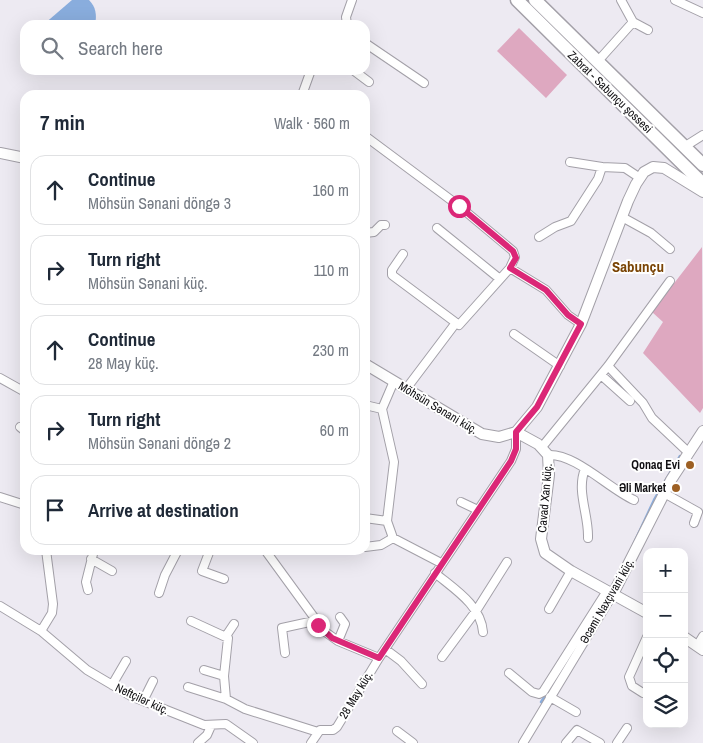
<!DOCTYPE html>
<html lang="en">
<head>
<meta charset="utf-8">
<style>
	:root { --surface:#fff; --page:#f2f2f3; --text:#1f2937; --muted:#747a83; --line:#e0e1e3 }
	body { margin:0; font-family:"Archivo Narrow",sans-serif; background:var(--page); color:var(--text) }
	.controls { position:absolute; right:15px; bottom:15px; display:grid; overflow:hidden; border-radius:10px; box-shadow:0 5px 20px #0002 }
	.controls button { width:45px; height:45px; display:grid; place-items:center; padding:0; border:0; border-bottom:1px solid var(--line); background:var(--surface); color:var(--text); font:25px sans-serif }
	.stop { position:absolute; width:15px; height:15px; margin:-11px; border:4px solid #db2777; border-radius:50%; background:#fff }
	.stop.end { background:#db2777; border-color:#fff; box-shadow:0 1px 5px #0008 }
	.list { margin:0; padding:0; list-style:none }
	h2 { display:flex; justify-content:space-between; align-items:center; height:65px; margin:0; padding:0 20px; font-size:21px }
	h2 small { font-size:16px; font-weight:400; color:var(--muted) }
	.list li { display:grid; grid-template-columns:32px 1fr auto; gap:15px; align-items:center; box-sizing:border-box; height:70px; margin:0 10px 10px; padding:0 10px; border:1px solid var(--line); border-radius:15px }
	.list b { display:block; font-size:19px; white-space:nowrap }
	.list p { margin:0; font-size:16px; white-space:nowrap; color:var(--muted) }
	.list em { font-size:16px; font-style:normal; color:var(--muted) }
	.icon { flex:none; width:28px; height:28px; fill:none; stroke:currentColor; stroke-width:2; stroke-linecap:round; stroke-linejoin:round }
	.map { position:relative; flex:none; width:703px; height:743px; overflow:hidden }
	.search { position:absolute; background:var(--surface); box-shadow:0 5px 20px #0002; left:20px; top:20px; width:350px; height:55px; display:flex; align-items:center; gap:12px; box-sizing:border-box; padding:0 18px; border-radius:15px; color:var(--muted); font-size:19px }
	.panel { position:absolute; background:var(--surface); box-shadow:0 5px 20px #0002; left:20px; top:90px; width:350px; height:465px; border-radius:15px }
	.map>svg:first-child { display:block }
</style>
</head>
<body>
<div class="map">
<svg width="703" height="743" viewBox="0 0 703 743">
	<rect width="100%" height="100%" fill="#edeaf2"/>
	<path fill="#dea8c0" d="M519 28 567 75 546 98 497 51Z
		M702 247 703 408 700 413 643 353 663 322 652 312Z"/>
	<path fill="#89addd" d="M72 0H89C96 7 97 15 95 25H43Z"/>
	<g fill="none" stroke-linecap="round" stroke-linejoin="round">
		<path stroke="#89addd" stroke-width="2.5" d="M634 543 654 500 680 456
			M541 702 547 693"/>
		<g stroke="#a3a0a8" stroke-width="10">
			<path id="minor" d="M675 0 703 13
				M633 22 648 30
				M347 25 346 17 352 0
				M365 43 424 83
				M598 61 633 22 621 0
				M353 70 369 82
				M302 95 311 70
				M365 136 459 206 513 251 515 257 510 268 546 290 568 315 581 324
				M684 147 703 135
				M570 162 602 167
				M622 217 651 233 670 249
				M437 228 500 279
				M365 233 374 232 381 225H385
				M539 237 555 227 571 221 598 179 602 167 625 168 640 178
				M403 254 392 270V275L459 325 510 268
				M514 334 560 366
				M608 366 643 403 652 418 688 452
				M601 375 630 401
				M0 378 25 392
				M406 389 455 324
				M365 405 382 409
				M20 427 25 431
				M542 447 608 366 670 281
				M548 455C575 453 609 489 634 500
				M585 469C576 491 589 515 588 538
				M664 493 698 512 694 523
				M0 497 25 505
				M461 502 478 510
				M365 518 387 521 394 462 382 409 394 381
				M387 521 393 538 441 563
				M365 547 381 545 393 538
				M210 550 202 571 224 579
				M265 550 324 631 338 641 379 658
				M91 559 112 571
				M435 573C454 589 481 605 483 632
				M88 590 86 582 94 550
				M159 593 165 575 178 550
				M0 606 41 631 87 670 131 696 204 725 226 724 253 743
				M549 609 571 571
				M191 621 228 638 224 676 226 699 245 709 318 732
				M41 631 52 613 53 604 46 550
				M226 636 234 624
				M338 641 345 624 340 617
				M697 646 703 636
				M385 649 401 661 422 684
				M285 653 282 628 314 621
				M442 657 476 611 507 562
				M204 670 224 676
				M509 673 532 692 539 694 543 692 607 591
				M112 685 126 661
				M188 687 226 699
				M643 693 632 686 629 677 647 637
				M550 697 576 712
				M143 701 153 681
				M397 731 413 743
				M198 743 207 735 211 726
				M311 743 320 730H333L337 727 379 658 511 461 516 449V432
				M523 743 613 594
				M566 743 577 730 600 743
				M617 743 627 728"/>
		</g>
		<g stroke="#a3a0a8" stroke-width="12">
			<path id="tertiary" d="M0 153 25 158
				M365 364 482 434 499 437 516 432 537 407 581 324 628 201 636 184 644 172 653 167 664 168 703 192
				M516 432 538 444 548 455 549 475 541 539 545 553 571 571 647 613
				M613 594 671 480 703 431
				M684 637 703 650"/>
		</g>
		<g stroke="#a3a0a8" stroke-width="15">
			<path id="primary" d="M517 0 703 184
				M535 0 703 165"/>
		</g>
		<use href="#minor" stroke="#fff" stroke-width="8"/>
		<use href="#tertiary" stroke="#fff" stroke-width="10"/>
		<use href="#primary" stroke="#fff" stroke-width="12"/>
	</g>
	<g fill="none" stroke-linecap="round" stroke-linejoin="round">
		<path stroke="#db2777" stroke-width="6" d="M318 625 332 638 379 658 511 461 516 449V432L537 407 581 324 568 315 546 290 510 268 516 258 513 251 459 206"/>
	</g>
	<g fill="#9d6024" stroke="#fff" stroke-width="2">
		<circle cx="690" cy="465" r="5"/>
		<circle cx="676" cy="488" r="5"/>
	</g>
	<g text-anchor="middle" dominant-baseline="central" stroke-width="4" stroke-linejoin="round" paint-order="stroke">
		<g font-size="12" fill="#111013" stroke="#fff">
			<text transform="translate(610 92) rotate(44)">Zabrat - Sabunçu şossesi</text>
			<text transform="translate(438 408) rotate(31)">Möhsün Sənani küç.</text>
			<text transform="translate(545 498) rotate(-85)">Cavad Xan küç.</text>
			<text transform="translate(607 601) rotate(-60)">Əcəmi Naxçıvani küç.</text>
			<text transform="translate(356 695) rotate(-59)">28 May küç.</text>
			<text transform="translate(142 699) rotate(25)">Neftçilər küç.</text>
		</g>
		<g font-size="12" font-weight="bold" fill="#111013" stroke="#fff" text-anchor="end">
			<text x="680" y="465">Qonaq Evi</text>
			<text x="666" y="488">Əli Market</text>
		</g>
		<g font-size="15" font-weight="bold" fill="#7a4405" stroke="#fff">
			<text x="638" y="266">Sabunçu</text>
		</g>
	</g>
</svg>
<div class="controls">
<button>+</button>
<button>−</button>
<button><svg class="icon" aria-label="locate" viewBox="0 0 24 24"><circle cx="12" cy="12" r="6"/><path d="M12 2v4M12 18v4M2 12h4M18 12h4"/></svg></button>
<button><svg class="icon" aria-label="layers" viewBox="0 0 24 24"><path d="M12 4l9 5-9 5-9-5zM3 14l9 5 9-5"/></svg></button>
</div>
<div class="stop" style="left:459px;top:206px"></div>
<div class="stop end" style="left:318px;top:625px"></div>
<div class="search"><svg class="icon" aria-label="search" viewBox="0 0 24 24"><circle cx="10" cy="10" r="6"/><path d="M15 15l6 6"/></svg>Search here</div>
<section class="panel">
<h2>7 min<small>Walk · 560 m</small></h2>
<ul class="list">
<li><svg class="icon" aria-label="ahead" viewBox="0 0 24 24"><path d="M12 20V5M6 11l6-6 6 6"/></svg><div><b>Continue</b><p>Möhsün Sənani döngə 3</p></div><em>160 m</em></li>
<li><svg class="icon" aria-label="right" viewBox="0 0 24 24"><path d="M7 20v-9h11M14 6l5 5-5 5"/></svg><div><b>Turn right</b><p>Möhsün Sənani küç.</p></div><em>110 m</em></li>
<li><svg class="icon" aria-label="ahead" viewBox="0 0 24 24"><path d="M12 20V5M6 11l6-6 6 6"/></svg><div><b>Continue</b><p>28 May küç.</p></div><em>230 m</em></li>
<li><svg class="icon" aria-label="right" viewBox="0 0 24 24"><path d="M7 20v-9h11M14 6l5 5-5 5"/></svg><div><b>Turn right</b><p>Möhsün Sənani döngə 2</p></div><em>60 m</em></li>
<li><svg class="icon" aria-label="arrive" viewBox="0 0 24 24"><path d="M6 21V4h12l-3 4 3 4H6"/></svg><div><b>Arrive at destination</b></div></li>
</ul>
</section>
</div>
</body>
</html>
